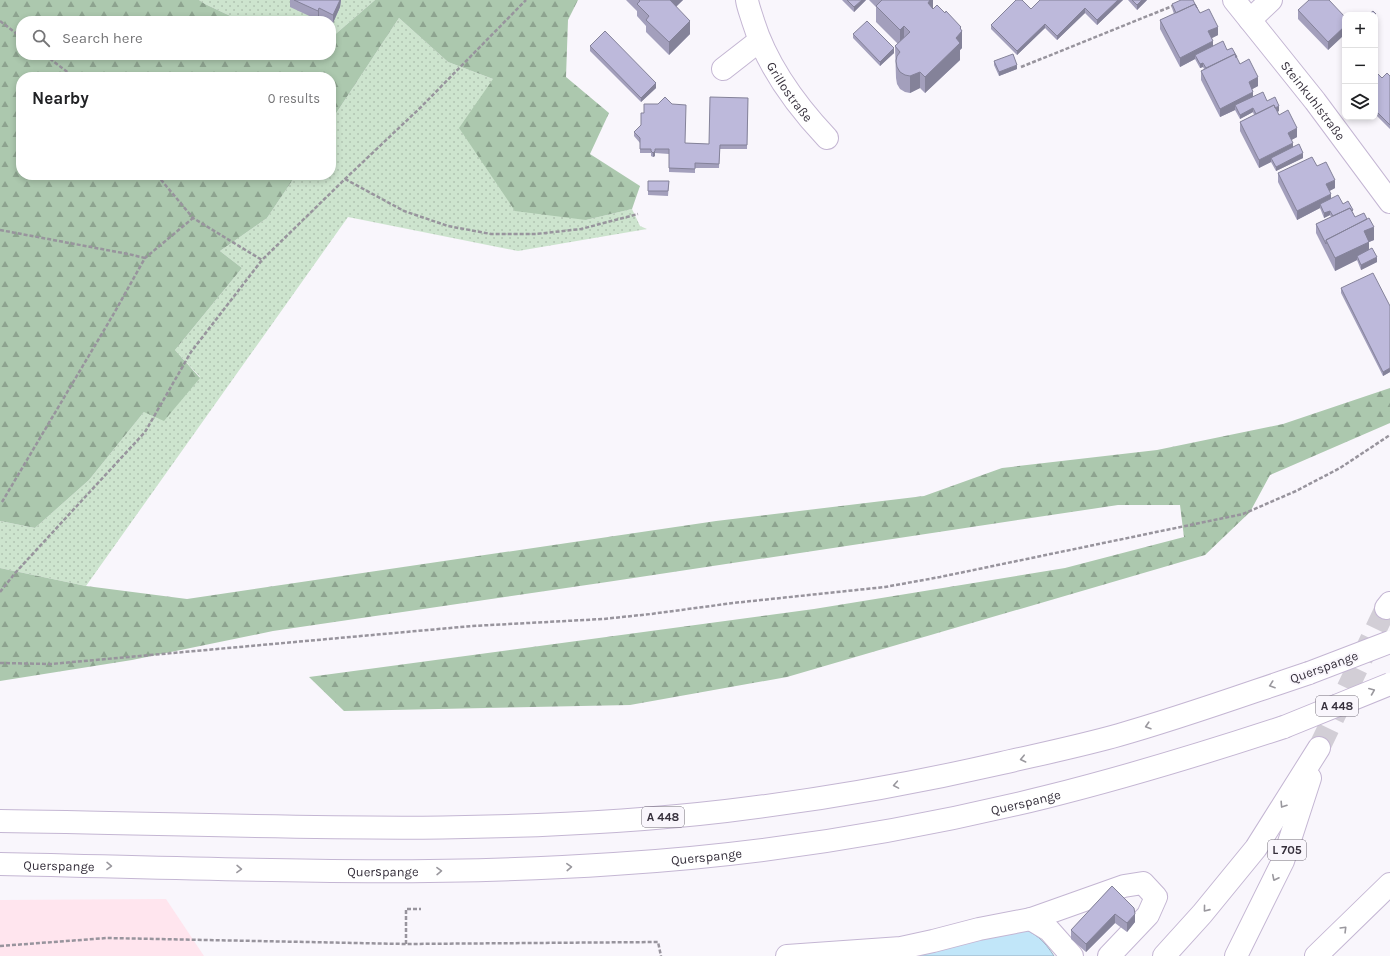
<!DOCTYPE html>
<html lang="en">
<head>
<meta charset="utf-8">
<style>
	:root { --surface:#fff; --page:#f6f6f6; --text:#202124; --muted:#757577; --line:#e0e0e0 }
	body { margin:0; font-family:Karla,sans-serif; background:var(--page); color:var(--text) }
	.controls { position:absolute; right:12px; top:12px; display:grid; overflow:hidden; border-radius:8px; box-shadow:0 2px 6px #0003 }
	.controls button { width:36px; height:36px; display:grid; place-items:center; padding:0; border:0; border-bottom:1px solid var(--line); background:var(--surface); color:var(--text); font:20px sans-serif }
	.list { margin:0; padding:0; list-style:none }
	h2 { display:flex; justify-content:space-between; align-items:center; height:52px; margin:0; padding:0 16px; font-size:17px }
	h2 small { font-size:13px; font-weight:400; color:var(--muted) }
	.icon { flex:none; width:22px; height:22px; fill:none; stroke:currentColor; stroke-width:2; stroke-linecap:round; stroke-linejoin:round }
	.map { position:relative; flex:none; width:1390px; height:956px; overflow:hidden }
	.search { position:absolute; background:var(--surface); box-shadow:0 2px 6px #0003; left:16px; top:16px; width:320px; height:44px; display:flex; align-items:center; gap:10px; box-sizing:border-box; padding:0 14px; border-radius:16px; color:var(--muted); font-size:15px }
	.panel { position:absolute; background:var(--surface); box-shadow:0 2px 6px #0003; left:16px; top:72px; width:320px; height:108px; border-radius:16px }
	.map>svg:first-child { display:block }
</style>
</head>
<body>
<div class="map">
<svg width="1390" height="956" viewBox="0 0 1390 956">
	<defs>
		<pattern id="grass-dots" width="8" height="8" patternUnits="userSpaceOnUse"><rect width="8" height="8" fill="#cde4ce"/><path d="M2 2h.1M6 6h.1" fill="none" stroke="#b1c4b2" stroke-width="1.8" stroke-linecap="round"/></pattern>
		<pattern id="forest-firs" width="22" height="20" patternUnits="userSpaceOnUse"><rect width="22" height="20" fill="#acc8ae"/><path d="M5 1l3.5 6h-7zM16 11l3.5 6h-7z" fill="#8da38f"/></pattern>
	</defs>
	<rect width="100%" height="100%" fill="#f9f6fc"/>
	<path fill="#ffe5ee" d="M166 899 204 956H0V900Z"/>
	<path fill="url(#grass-dots)" d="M199 0H375L331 38V21H241L205 4Z
		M399 18 448 62 493 79 586 220 632 209 640 226 647 229 518 251 348 217 86 586 0 568V521L35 528 89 480 144 412 200 377 175 350 242 268 220 251 267 218 296 175H331V121Z"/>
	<path fill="url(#forest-firs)" d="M0 0H199L205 4 241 21H21V55H331V38L375 0H578L568 20 566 77 609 113 590 154 640 186 632 209 586 220 515 211 459 128 493 79 448 62 399 18 331 121V77H21V175H296L267 218 220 251 242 268 175 350 200 378 164 421 144 412 89 480 35 528 0 521Z
		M1390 388V423L1270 475 1250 512 1205 555 787 677 630 705 344 711 309 677 814 609 1065 568 1184 537 1180 505H1118L607 582 273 631 132 660 0 681V568L86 586 187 599 716 521 924 496 1002 468 1157 450 1283 424Z"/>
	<path fill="#c1e6f9" stroke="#97afc0" d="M1018 926C1036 934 1043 939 1054 956H885Z"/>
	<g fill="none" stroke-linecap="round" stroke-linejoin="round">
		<path stroke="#d2ced6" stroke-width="22" stroke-dasharray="22 11" stroke-linecap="butt" d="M1319 748 1386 608"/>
		<g stroke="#c4b6d3" stroke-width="24">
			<g id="minor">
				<path id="s1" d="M747 0C748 7 751 14 753 21 767 66 795 104 827 138"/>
				<path id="s2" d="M1234 0 1315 101 1390 202"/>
				<path d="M1250 20 1271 0"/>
				<path d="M723 69 759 41"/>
				<path d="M1031 919 1049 930 1072 956"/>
				<path d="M787 956 901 948 933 941 979 929 1031 919 1124 886 1143 883 1156 897 1148 915 1109 956"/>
			</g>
		</g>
		<g stroke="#c4b6d3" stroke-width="24">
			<g id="highway">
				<path d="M1386 608 1390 603"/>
				<path d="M0 821C242 824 485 839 726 811 819 800 911 784 1002 763 1041 754 1080 746 1119 735 1183 717 1246 694 1309 673"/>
				<path id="s3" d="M0 864C204 868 410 878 614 864 759 855 905 832 1046 797 1126 777 1205 753 1284 727"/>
				<path d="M1164 956 1202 914 1256 848 1319 748"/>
				<path d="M1236 956 1283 861 1310 778"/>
				<path d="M1316 956 1390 884"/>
			</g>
		</g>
		<path stroke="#98949d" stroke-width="2.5" stroke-dasharray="4 2" stroke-linecap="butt" d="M0 21 21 37
			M45 55 74 77
			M1021 67 1175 5
			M157 175 193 218 262 260
			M345 179 404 211 448 226 491 234H536L581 229 638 214
			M0 230 128 254 145 258
			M2 502 113 315 145 258 193 218
			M0 592 16 572 145 432 191 352 262 260 345 179 421 107 526 0
			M0 663 51 664 472 626 603 619 651 614 733 603 885 587 940 577 1243 514 1296 491 1340 468 1390 435
			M406 944V909H421
			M0 946 107 938 406 944 658 942 661 956"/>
		<use href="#minor" stroke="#fff" stroke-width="22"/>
		<use href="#highway" stroke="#fff" stroke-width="22"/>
		<g stroke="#c4b6d3" stroke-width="24" stroke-linecap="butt">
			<path id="highway-bridge" d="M1309 673 1390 642
				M1284 727 1390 684"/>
		</g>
		<use href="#highway-bridge" stroke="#fff" stroke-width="22"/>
	</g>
	<path fill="#a39fbc" d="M290 0H341L340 7 333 23 331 22V21H328L319 17 318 20 290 7Z
		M626 0H683L676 7 690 34 669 55 646 32V26L637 16V11Z
		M842 0H866L854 12Z
		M869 0H933V9L961 30 962 48 960 50V60L925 93 920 88 910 93 905 92 900 89 897 84 896 78 895 46 898 44 876 22V7Z
		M1040 0H1123L1097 25 1085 13 1057 40 1045 28 1017 55 991 29V25L1031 9Z
		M1128 0H1147L1137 10Z
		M1172 4 1197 8 1200 13 1218 35 1212 38 1213 46 1227 50 1237 59 1240 64 1258 86 1252 89 1253 96 1267 101 1279 111 1277 112 1279 115 1297 137 1291 140 1293 147 1303 158 1276 171 1271 162 1259 168 1240 131V122L1254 115 1253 112 1240 119 1235 110 1220 117 1201 80V71L1204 69 1203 67 1200 68 1195 59 1180 67 1160 29V20L1174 14 1172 8Z
		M1298 10 1345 17V34L1328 50 1298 19Z
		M853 34 894 53 880 66 853 38Z
		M590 46 656 88 641 102 590 51Z
		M994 61 1017 69 999 76 994 65Z
		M1375 71 1382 78 1390 76V129L1375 114Z
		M748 98 747 149H720L719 168H695V173L669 172V154L655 153V156L653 157 651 156V153H640V143L634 136V132L685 143 709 144Z
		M1317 166 1335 188 1329 191 1331 199 1343 204 1353 212 1355 217 1374 240 1369 242V250L1377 262 1361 270 1357 260 1335 271 1316 233V224L1331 217 1330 215 1324 218 1320 208 1297 220 1278 182V173Z
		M648 181H669L668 196 648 195Z
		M1341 288 1390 306V372L1383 376 1341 293Z
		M1112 886 1135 922 1127 932 1115 923 1086 952 1071 939V930Z"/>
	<path fill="#848299" d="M338 0H341L340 7 333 23V15Z
		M670 0H683L669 13Z
		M862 0H866L854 12V7Z
		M930 0H933V14L928 3Z
		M1118 0H1123L1097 25V20Z
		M1142 0H1147L1137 10V5Z
		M319 8V17L318 20V11Z
		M1085 8V13L1057 40V36Z
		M690 21V34L669 55V42Z
		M1045 24V28L1017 55V51Z
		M904 26V42L900 46V30Z
		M1345 26V34L1328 50V42Z
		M961 27V32L962 31V48L960 50V60L925 93V77Z
		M1218 27V35L1208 40V31Z
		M1213 41V50L1195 55V59L1180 67V58Z
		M894 48V53L880 66V62Z
		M1203 63V67L1200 68V64Z
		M1017 65V69L999 76V72Z
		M920 72V88L910 93V76Z
		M1258 77V86L1249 91V82Z
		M656 83V88L641 102V98Z
		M1253 92V101L1235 105V110L1220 117V109Z
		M1279 106V111L1258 121V117Z
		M1253 108V112L1240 119V115Z
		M1297 128V137L1288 142V133Z
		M1293 143V151L1271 158V162L1259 168V160Z
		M655 151V156L653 157V153Z
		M1303 153V158L1276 171V167Z
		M1335 180V188L1326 193V184Z
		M1331 194V203L1320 204V208L1297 220V211Z
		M1330 211V215L1324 218V213Z
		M1374 227V240L1369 242V254L1357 256V260L1335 271V258L1327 243Z
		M1377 257V262L1361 270V265Z
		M1390 368V372L1383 376V372Z
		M1115 914V923L1086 952V944Z
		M1135 914V922L1127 932V923Z"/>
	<path fill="#bdb9db" stroke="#848299" d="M294 0H340L333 15 319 8 318 11Z
		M639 0H670L690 21 669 42 646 20 649 16 637 4 640 1Z
		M847 0H862L854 7Z
		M882 0H930L928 3 933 9 937 5 945 13 946 11 961 27 960 28 962 31 956 38 960 43 925 77 920 72 910 76 905 75 900 72 897 67 896 61 897 56 900 52 895 46 910 32 904 26 900 30 876 6Z
		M1016 0H1022L1031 9 1040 0H1118L1097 20 1085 8 1057 36 1045 24 1017 51 991 25Z
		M1132 0H1142L1137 5Z
		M1181 0H1193L1197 8 1195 4 1176 13 1172 4Z
		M1309 0H1329L1345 17V26L1328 42 1298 10Z
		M1195 4 1200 13 1209 9 1218 27 1208 31 1213 41 1180 58 1160 20Z
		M1373 11 1376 14 1375 15H1368Z
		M867 21 894 48 880 62 853 34Z
		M605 31 656 83 641 98 590 46Z
		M1223 41 1227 50 1232 48 1237 57 1236 58 1235 54 1206 68 1203 63 1200 64 1195 55Z
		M1013 54 1017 65 999 72 994 61Z
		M1235 54 1240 64 1249 59 1258 77 1249 82 1253 92 1220 109 1201 71Z
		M1375 71 1382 78 1387 73 1390 76V125L1375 110Z
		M1263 92 1267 101 1275 97 1279 106 1275 108 1274 105 1256 114 1253 108 1240 115 1235 105Z
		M665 97 672 104 686 105 685 143 709 144 710 97 748 98 747 145H720L719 164 695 163V169L669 168V149H655V151L653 153 651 151V149H640V138L634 132 641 125V113H644V104H658Z
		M1274 105 1279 115 1288 110 1297 128 1288 133 1293 143 1259 160 1240 122Z
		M1299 144 1303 153 1276 167 1271 158Z
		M1312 157 1317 166 1326 162 1335 180 1326 184 1331 194 1297 211 1278 173Z
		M648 181H669L668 191H648Z
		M1338 195 1343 204 1348 201 1353 210 1352 211 1350 208 1333 216 1330 211 1324 213 1320 204Z
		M1350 208 1355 217 1364 213 1367 219 1326 240V244L1316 224Z
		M1369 218 1374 227 1364 231 1369 242 1335 258 1326 240Z
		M1372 248 1377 257 1361 265 1357 256Z
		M1373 273 1390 306V368L1383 372 1341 288Z
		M1112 886 1134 908 1135 914 1127 923 1115 914 1086 944 1071 930Z"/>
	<defs><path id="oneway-chevron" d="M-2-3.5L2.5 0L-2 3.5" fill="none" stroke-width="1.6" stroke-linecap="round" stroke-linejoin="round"/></defs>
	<g stroke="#9a989e">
		<use href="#oneway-chevron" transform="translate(1272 685) rotate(161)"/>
		<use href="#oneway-chevron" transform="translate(1372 691) rotate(-22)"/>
		<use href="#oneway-chevron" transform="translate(1148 726) rotate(163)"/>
		<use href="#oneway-chevron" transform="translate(1023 759) rotate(167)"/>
		<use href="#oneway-chevron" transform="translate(896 785) rotate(170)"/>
		<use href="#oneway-chevron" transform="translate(1283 805) rotate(123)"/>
		<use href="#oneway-chevron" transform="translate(109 866) rotate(1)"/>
		<use href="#oneway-chevron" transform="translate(569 867) rotate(-3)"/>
		<use href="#oneway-chevron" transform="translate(239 869) rotate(1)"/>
		<use href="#oneway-chevron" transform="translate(439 871) rotate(-1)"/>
		<use href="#oneway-chevron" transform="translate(1275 878) rotate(116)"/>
		<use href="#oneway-chevron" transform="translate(1206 909) rotate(129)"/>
		<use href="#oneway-chevron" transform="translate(1344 929) rotate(-45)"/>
	</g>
	<g text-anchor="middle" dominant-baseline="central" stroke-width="4" stroke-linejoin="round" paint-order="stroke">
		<g fill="#f9f6fc" stroke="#706b76" stroke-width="1">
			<rect x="1316" y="696" width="42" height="20" rx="3"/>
			<rect x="642" y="807" width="42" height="20" rx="3"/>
			<rect x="1268" y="840" width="38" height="20" rx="3"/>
		</g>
		<g font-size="12" font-weight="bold" fill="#36303c">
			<text x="1337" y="706">A 448</text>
			<text x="663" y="817">A 448</text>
			<text x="1287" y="850">L 705</text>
		</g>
		<g font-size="13" fill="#36303c" stroke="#f9f6fc">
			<text stroke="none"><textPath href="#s1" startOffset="102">Grillostraße</textPath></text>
			<text stroke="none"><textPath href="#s2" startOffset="128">Steinkuhlstraße</textPath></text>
			<text transform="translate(1324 667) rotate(-20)">Querspange</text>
			<text stroke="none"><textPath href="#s3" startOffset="1031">Querspange</textPath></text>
			<text stroke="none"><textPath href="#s3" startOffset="707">Querspange</textPath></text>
			<text stroke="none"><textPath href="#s3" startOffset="59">Querspange</textPath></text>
			<text stroke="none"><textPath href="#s3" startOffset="383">Querspange</textPath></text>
		</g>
	</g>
</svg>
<div class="controls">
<button>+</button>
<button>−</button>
<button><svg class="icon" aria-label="layers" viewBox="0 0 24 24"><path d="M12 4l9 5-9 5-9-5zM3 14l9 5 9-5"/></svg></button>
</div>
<div class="search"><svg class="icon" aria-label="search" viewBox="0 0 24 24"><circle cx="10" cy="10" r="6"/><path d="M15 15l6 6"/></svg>Search here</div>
<section class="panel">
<h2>Nearby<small>0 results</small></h2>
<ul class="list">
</ul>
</section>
</div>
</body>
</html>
